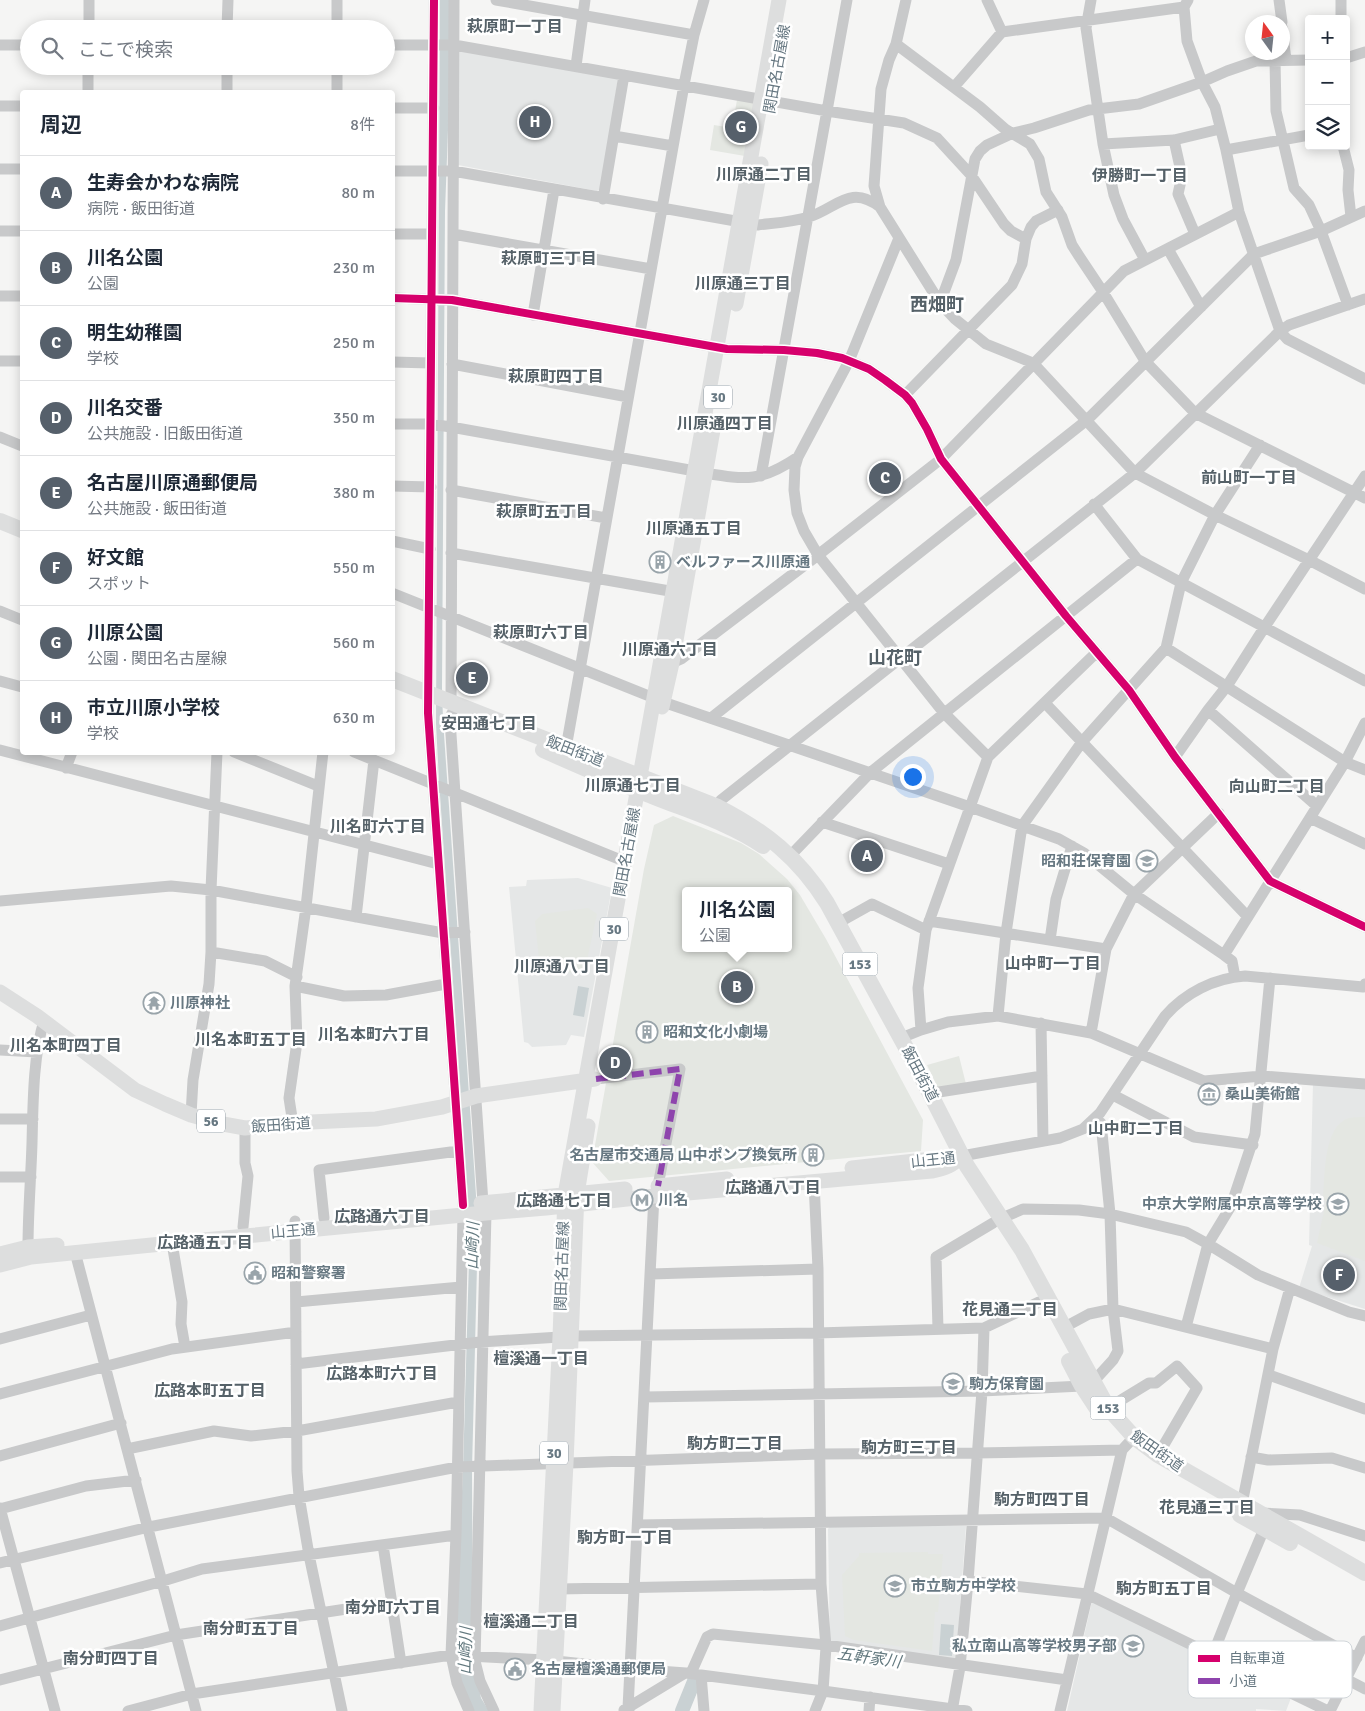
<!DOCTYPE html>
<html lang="ja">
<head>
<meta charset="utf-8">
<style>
	:root { --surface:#fff; --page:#f6f6f7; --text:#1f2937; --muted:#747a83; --line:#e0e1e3; --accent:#56606b }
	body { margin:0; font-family:Signika,"Noto Sans JP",sans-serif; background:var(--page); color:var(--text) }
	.controls { position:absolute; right:15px; top:15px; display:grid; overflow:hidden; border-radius:5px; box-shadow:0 2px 12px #0003 }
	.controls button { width:45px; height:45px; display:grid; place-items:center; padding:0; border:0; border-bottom:1px solid var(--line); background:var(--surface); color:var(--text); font:25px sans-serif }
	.compass { position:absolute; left:1245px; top:15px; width:45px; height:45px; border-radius:50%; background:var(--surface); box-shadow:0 2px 12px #0003; rotate:345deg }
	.you { position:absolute; left:912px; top:776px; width:18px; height:18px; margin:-12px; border:4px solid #fff; border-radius:50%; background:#1a73e8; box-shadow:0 0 0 8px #1a73e833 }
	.badge { display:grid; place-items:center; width:32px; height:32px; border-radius:50%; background:var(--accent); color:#fff; font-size:16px; font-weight:700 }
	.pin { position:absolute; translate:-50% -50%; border:2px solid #fff; box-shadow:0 1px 5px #0006 }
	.popup { position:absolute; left:682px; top:887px; width:110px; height:65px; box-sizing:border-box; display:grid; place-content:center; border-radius:5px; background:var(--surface); filter:drop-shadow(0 1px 4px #0005); font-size:16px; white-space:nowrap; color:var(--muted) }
	.popup b { font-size:19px; color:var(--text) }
	.popup::after { content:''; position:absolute; left:50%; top:100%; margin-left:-10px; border:10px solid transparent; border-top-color:var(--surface) }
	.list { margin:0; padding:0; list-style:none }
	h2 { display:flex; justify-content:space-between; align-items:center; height:65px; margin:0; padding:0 20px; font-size:21px }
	h2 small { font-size:16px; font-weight:400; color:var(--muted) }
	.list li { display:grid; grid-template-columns:32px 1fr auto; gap:15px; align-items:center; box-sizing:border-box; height:75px; padding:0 20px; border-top:1px solid var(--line) }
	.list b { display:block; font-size:19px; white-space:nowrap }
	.list p { margin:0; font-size:16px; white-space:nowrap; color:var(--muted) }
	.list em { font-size:16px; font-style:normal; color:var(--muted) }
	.icon { flex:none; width:28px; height:28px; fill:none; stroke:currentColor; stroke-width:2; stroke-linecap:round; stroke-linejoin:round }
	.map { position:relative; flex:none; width:1365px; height:1711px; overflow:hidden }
	.search { position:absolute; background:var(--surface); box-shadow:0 2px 12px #0003; left:20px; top:20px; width:375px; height:55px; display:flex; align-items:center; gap:12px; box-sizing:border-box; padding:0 18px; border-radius:28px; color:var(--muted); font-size:19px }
	.panel { position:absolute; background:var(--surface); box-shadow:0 2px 12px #0003; left:20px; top:90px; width:375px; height:665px; border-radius:5px }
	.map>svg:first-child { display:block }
</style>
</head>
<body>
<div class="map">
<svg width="1365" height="1711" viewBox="0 0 1365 1711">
	<rect width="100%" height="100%" fill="#f5f5f4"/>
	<path fill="#e5e7e7" d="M460 49 618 77 602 188 597 191 458 165 457 51Z
		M578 878 612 888 584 1037 571 1035 566 1045 532 1047 528 1043 524 1042 509 887 526 886 527 880Z
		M1313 1083 1365 1088V1309L1299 1288 1312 1246 1309 1245Z
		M830 1526H966L956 1662 830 1644 828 1529Z
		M1092 1601 1291 1698 1286 1711 1256 1709V1711H1067Z"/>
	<path fill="#e4e7e2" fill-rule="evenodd" d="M737 100 754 103 745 156 710 150 714 125 732 128Z
		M673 816 741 843 759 854 787 879 800 895 826 939 923 1120 921 1151 609 1181 592 1162 644 869 654 825ZM686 891H788V948H686Z
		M588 908 597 914 584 974 540 969 535 921 542 914Z
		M959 1056 966 1084 938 1088 927 1065Z
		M1365 1117V1261L1317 1243 1326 1202 1323 1198C1325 1176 1323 1126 1349 1118 1354 1117 1360 1117 1365 1117Z
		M928 1552V1554H943L938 1612H935L932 1651 854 1640 845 1636 842 1575 859 1556V1553Z"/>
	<path fill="#c9d1d3" d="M440 0H451V49L445 211 442 688 443 720 478 1224 472 1470 473 1660 481 1698 489 1711H473L461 1685 456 1660 457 1599 463 1470 470 1225 439 781 436 724Z
		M578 986 589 988 584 1017 573 1015Z
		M941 1624 954 1625 952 1656 939 1655Z"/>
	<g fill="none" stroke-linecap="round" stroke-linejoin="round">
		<path stroke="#c9d1d3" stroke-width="14" d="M682 1711 695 1679"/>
		<path stroke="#c8c9ca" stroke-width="11" d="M434 0 428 713 463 1205
			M496 0 694 35
			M906 0 896 44 889 60 881 89 874 186 880 207 940 303 955 319 986 344 1033 363 1135 473 1215 515 1309 560 1365 589
			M987 0 1002 32
			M1091 0 1086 28 1103 144 1114 195 1123 219 1145 260
			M1188 0 1184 7 1187 41 1202 82 1215 107 1226 150 1239 212 1280 331 1287 339 1365 379
			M1279 0 1282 22
			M1341 19V0
			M1282 27 1286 60
			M89 29V0
			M227 29 228 0
			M337 29V0
			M896 44 980 107 1005 129 1030 144 1039 159 1046 192 1062 217 1072 245 1079 256 1103 292 1145 361 1195 413 1365 498
			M0 45H29
			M386 45H454L827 111 904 123 937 138 971 175 1004 224 1011 231 1026 239
			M1346 58 1365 52
			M1275 60 1276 111 1294 188 1309 205 1321 231 1348 305
			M337 66V92
			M576 66 585 0
			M954 87 1002 32 1184 7
			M88 92V66
			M227 92V66
			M0 106H22
			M392 108H434
			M614 136 673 146
			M1174 140 1182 176 1178 194 1195 234
			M1103 144 1174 140 1220 129
			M1343 146 1349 170 1348 190 1351 217
			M1226 150 1309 135
			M0 169H22
			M392 171H453L758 225C775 223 793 222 809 217 837 208 850 184 880 207
			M603 199 624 75
			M0 231H22
			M392 234H431
			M453 234 651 269
			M899 238 849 361 798 457 795 467 794 490 797 513 804 531 818 555 944 713 988 757
			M1168 249 1201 307
			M0 296H22
			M392 298 452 300 727 349 784 350 817 353 842 358 869 369 885 380 905 395 912 403 927 429 941 459 1066 616 1129 690 1175 757 1270 881 1365 927
			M940 303 956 260 975 159 980 151 987 145 1013 133 1034 128 1089 110 1139 104 1202 82 1227 71 1256 61 1309 60
			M533 315 554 190
			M0 361H22
			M392 362 431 363
			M452 364 628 397
			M905 395 1012 285 1022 264 1026 239 1031 227 1036 221 1058 210
			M392 424H430L451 427 695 471
			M0 437 22 446
			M705 473C747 480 761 482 798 457
			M761 476 847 0
			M392 486 431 487
			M451 490 606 518
			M1094 504 1137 559 1365 681
			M392 541 430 549
			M451 553 681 593
			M392 593 654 698
			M0 611 22 620
			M1166 648 1345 762 1365 770
			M672 663 681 659 818 555 941 459 1124 271 1239 212
			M0 681 22 687
			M451 702 454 0
			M663 702 970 807 1059 839 1084 853 1134 894 1224 955 1232 961 1235 977
			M1045 703 1248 917
			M1208 710 1317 806
			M452 713 450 720 483 1203
			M711 718 1087 420 1254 254 1321 231 1365 211
			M566 748 684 85 694 35 704 0
			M0 750 438 864
			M234 752 318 786
			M354 752 626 862
			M1175 757 1208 710 1227 686 1264 628 1365 476
			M66 768 72 752
			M716 813 721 800 1135 473 1280 331 1289 325 1365 299
			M1310 818 1365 844
			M822 822 949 864
			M790 856 871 772 1137 559
			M0 901 171 886 211 890 443 933 465 932
			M356 917 374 760
			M929 921 1106 949
			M838 923 872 904 926 930
			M1050 940 1056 899 1072 846
			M211 952 265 961 297 977
			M1224 955 1345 762 1365 723
			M295 986 344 996 386 995 446 984
			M998 1016 1006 933 1022 826 1082 742 1166 648 1181 583 1215 515 1260 445
			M1041 1023 1043 1141
			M921 1030 918 988 926 930 988 757 1097 652
			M1091 1033 1106 949 1134 894 1219 813
			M901 1038 921 1030 948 1022 998 1016 1091 1033 1204 1081 1262 1076 1365 1084
			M0 1050 37 1052
			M596 1079 680 1069 658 1186
			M931 1095 939 1092 1042 1076
			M1113 1095 1194 1137 1253 1145
			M191 1115 193 1080 209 984 211 952V890L217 752
			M0 1119H33
			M293 1124 289 1098 297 1042 295 986 306 907 323 752
			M962 1156 1060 1138 1083 1129 1100 1113 1165 1016C1185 993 1214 978 1245 976L1363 987 1365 984
			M0 1177H31
			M814 1182 818 1269 821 1584 826 1647 823 1691 967 1711
			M486 1213 475 1661 480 1681 494 1711
			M463 1215 456 1535 451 1655 457 1683 469 1711
			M324 1218 319 1170 458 1151
			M1002 1218 1023 1209 1079 1210 1110 1214 1186 1232 1208 1244 1258 1275 1349 1312 1365 1316
			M295 1221 297 1471 299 1496 309 1555 342 1711
			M243 1227 248 1176 245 1163V1128
			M172 1243 182 1302 181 1324 185 1347
			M28 1247C28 1212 31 1177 32 1143 33 1106 33 1055 44 1021
			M75 1252 196 1711
			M651 1274 818 1269
			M296 1302 461 1287
			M1186 1327 1208 1244 1231 1206 1255 1134 1270 978
			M984 1328 1039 1302
			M1063 1328 1089 1314 1113 1309 1273 1349
			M938 1329 936 1257 993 1223
			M571 1336 817 1333 984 1328 982 1391 968 1581 960 1667 952 1711
			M0 1339 91 1315
			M296 1364 480 1342 560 1337
			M1269 1375 1365 1409
			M1093 1382 1113 1360 1118 1351 1113 1309 1110 1214 1101 1123 1095 1119
			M0 1394 172 1349 296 1332
			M645 1397 982 1391 1082 1386
			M1108 1408 1149 1383H1156L1177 1366 1197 1388 1158 1455
			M127 1449 214 1431 251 1436 297 1431 458 1402
			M0 1456 121 1423
			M1251 1457 1268 1460 1332 1458 1365 1468
			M1242 1504 1273 1349 1290 1288
			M0 1508 55 1711
			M0 1509 86 1486 136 1480
			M1261 1513 1300 1515 1365 1536
			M638 1525 1106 1518 1237 1593 1357 1658
			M383 1545 401 1663
			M0 1563 149 1527 457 1467 819 1454 977 1453 1122 1450
			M968 1581 1087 1594 1328 1711
			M559 1589 821 1584
			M0 1626 163 1581 202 1569 456 1535
			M1213 1654 1237 1593 1264 1529
			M556 1661 631 1669 686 1673 823 1691 815 1711
			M691 1673 707 1637 713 1634 826 1645 1067 1680
			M701 1675 704 1711
			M1346 1679 1365 1689
			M0 1680 176 1635 392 1602
			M624 1710 685 1673
			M128 1711 192 1694 451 1655 544 1660
			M629 1711 628 1708 654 1196
			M869 1711 870 1697
			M1060 1711 1122 1450 1134 1437
			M1330 1711 1365 1641"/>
		<path stroke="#dddede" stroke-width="15" d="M736 304 761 164
			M662 707 672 663 713 430
			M0 992 37 1016 135 1090 165 1104 191 1115 223 1124 245 1128 311 1122 376 1119 442 1107 476 1096 595 1079
			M852 1168 960 1156
			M658 1186 727 1179
			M481 1203 625 1189
			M0 1254 28 1247 57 1245
			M0 1265 31 1257 172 1243 463 1215 546 1208 654 1196 932 1171C945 1169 953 1165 962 1156
			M541 1711 560 1337 565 1195 779 0
			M553 1711 566 1463 577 1194 588 1126"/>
		<path stroke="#dddede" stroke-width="16" d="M0 521 22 530
			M392 679 718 807C765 831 799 858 827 903L916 1066 967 1166 1022 1250 1108 1408 1134 1437 1158 1455 1365 1573
			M543 750C579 766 615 782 652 796 689 811 730 823 763 846
			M1069 1361 1082 1386 1097 1409
			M1240 1515 1290 1543"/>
		<path stroke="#8e44ad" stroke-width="6" stroke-dasharray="12 6" stroke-linecap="butt" d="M596 1079 680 1069 658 1186"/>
		<g stroke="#fff" stroke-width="11">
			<path id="cycleway" d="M434 0 428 713 463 1205
				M392 298 452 300 727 349 784 350 817 353 842 358 869 369 885 380 905 395 912 403 927 429 941 459 1066 616 1129 690 1175 757 1270 881 1365 927"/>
		</g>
		<use href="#cycleway" stroke="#d6006c" stroke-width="8"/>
	</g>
	<defs>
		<g id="building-ring" transform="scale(1.125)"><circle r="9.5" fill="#fff" stroke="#99a4aa" stroke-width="1.5"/><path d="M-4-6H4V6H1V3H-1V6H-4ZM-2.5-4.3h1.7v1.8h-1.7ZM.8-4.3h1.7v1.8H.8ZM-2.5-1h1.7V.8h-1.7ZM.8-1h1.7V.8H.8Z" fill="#99a4aa"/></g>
		<g id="school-ring" transform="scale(1.125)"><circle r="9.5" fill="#fff" stroke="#99a4aa" stroke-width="1.5"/><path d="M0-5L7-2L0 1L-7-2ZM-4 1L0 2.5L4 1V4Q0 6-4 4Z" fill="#99a4aa"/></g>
		<g id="temple-ring" transform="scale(1.125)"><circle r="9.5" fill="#fff" stroke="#99a4aa" stroke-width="1.5"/><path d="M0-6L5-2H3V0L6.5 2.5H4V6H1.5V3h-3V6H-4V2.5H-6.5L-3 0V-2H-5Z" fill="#99a4aa"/></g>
		<g id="museum-ring" transform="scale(1.125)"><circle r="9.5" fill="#fff" stroke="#99a4aa" stroke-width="1.5"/><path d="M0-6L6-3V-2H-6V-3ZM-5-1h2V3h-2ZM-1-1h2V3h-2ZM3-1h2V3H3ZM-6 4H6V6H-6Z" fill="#99a4aa"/></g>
		<g id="metro-ring" transform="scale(1.125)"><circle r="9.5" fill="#fff" stroke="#99a4aa" stroke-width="1.5"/><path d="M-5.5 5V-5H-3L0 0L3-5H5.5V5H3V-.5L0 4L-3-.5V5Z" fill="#99a4aa"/></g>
		<g id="civic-ring" transform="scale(1.125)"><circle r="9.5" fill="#fff" stroke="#99a4aa" stroke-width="1.5"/><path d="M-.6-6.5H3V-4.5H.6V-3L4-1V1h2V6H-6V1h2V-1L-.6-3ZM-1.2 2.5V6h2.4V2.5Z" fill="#99a4aa"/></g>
	</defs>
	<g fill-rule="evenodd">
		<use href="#building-ring" x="660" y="562"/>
		<use href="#school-ring" x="1147" y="861"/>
		<use href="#temple-ring" x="154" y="1003"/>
		<use href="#building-ring" x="647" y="1032"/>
		<use href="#museum-ring" x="1209" y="1094"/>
		<use href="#building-ring" x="813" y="1155"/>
		<use href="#metro-ring" x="642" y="1200"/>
		<use href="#school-ring" x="1338" y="1204"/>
		<use href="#civic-ring" x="255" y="1273"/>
		<use href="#school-ring" x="953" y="1384"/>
		<use href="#school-ring" x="895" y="1586"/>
		<use href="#school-ring" x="1133" y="1646"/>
		<use href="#civic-ring" x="515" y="1669"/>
	</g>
	<g text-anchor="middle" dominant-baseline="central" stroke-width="5" stroke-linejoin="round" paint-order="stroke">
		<g fill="#fff" stroke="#95a0a8" stroke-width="1">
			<rect x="704" y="385.5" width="28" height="23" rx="4"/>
			<rect x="600" y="917.5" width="28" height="23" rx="4"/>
			<rect x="842.5" y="952.5" width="35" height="23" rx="4"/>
			<rect x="197" y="1109.5" width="28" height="23" rx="4"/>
			<rect x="1090.5" y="1396.5" width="35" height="23" rx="4"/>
			<rect x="540" y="1441.5" width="28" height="23" rx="4"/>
		</g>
		<g font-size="14" font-weight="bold" fill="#677882">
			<text x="718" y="397">30</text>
			<text x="614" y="929">30</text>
			<text x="860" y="964">153</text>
			<text x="211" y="1121">56</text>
			<text x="1108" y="1408">153</text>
			<text x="554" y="1453">30</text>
		</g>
		<g font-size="15" fill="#677882" stroke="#fff">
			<text transform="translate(777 69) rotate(-80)">関田名古屋線</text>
			<text transform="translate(575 751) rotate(21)">飯田街道</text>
			<text transform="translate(627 852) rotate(-80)">関田名古屋線</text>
			<text transform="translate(920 1074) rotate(62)">飯田街道</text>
			<text transform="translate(281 1125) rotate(-4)">飯田街道</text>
			<text transform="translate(933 1160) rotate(-6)">山王通</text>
			<text transform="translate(293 1231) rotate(-5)">山王通</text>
			<text transform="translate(562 1266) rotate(-88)">関田名古屋線</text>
			<text transform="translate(1157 1451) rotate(35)">飯田街道</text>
		</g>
		<g font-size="15" font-weight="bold" fill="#677882" stroke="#fff" text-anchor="start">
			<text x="676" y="562">ベルファース川原通</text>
			<text x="1131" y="861" text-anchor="end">昭和荘保育園</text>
			<text x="170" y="1003">川原神社</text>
			<text x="663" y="1032">昭和文化小劇場</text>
			<text x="1225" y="1094">桑山美術館</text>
			<text x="797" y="1155" text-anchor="end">名古屋市交通局 山中ポンプ換気所</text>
			<text x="658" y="1200">川名</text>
			<text x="1322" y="1204" text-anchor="end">中京大学附属中京高等学校</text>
			<text x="271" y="1273">昭和警察署</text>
			<text x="969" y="1384">駒方保育園</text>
			<text x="911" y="1586">市立駒方中学校</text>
			<text x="1117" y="1646" text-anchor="end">私立南山高等学校男子部</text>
			<text x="531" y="1669">名古屋檀溪通郵便局</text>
		</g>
		<g font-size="16" font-weight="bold" fill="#556168" stroke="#fff">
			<text x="515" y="27">萩原町一丁目</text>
			<text x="764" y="175">川原通二丁目</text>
			<text x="1140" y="176">伊勝町一丁目</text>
			<text x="549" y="259">萩原町三丁目</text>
			<text x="743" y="284">川原通三丁目</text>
			<text x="556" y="377">萩原町四丁目</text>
			<text x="725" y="424">川原通四丁目</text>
			<text x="1249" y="478">前山町一丁目</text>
			<text x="544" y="512">萩原町五丁目</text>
			<text x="694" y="529">川原通五丁目</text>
			<text x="541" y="633">萩原町六丁目</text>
			<text x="670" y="650">川原通六丁目</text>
			<text x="489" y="724">安田通七丁目</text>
			<text x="633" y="786">川原通七丁目</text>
			<text x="1277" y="787">向山町二丁目</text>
			<text x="378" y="827">川名町六丁目</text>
			<text x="1053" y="964">山中町一丁目</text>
			<text x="562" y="967">川原通八丁目</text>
			<text x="374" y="1035">川名本町六丁目</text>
			<text x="251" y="1040">川名本町五丁目</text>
			<text x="66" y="1046">川名本町四丁目</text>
			<text x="1136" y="1129">山中町二丁目</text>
			<text x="773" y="1188">広路通八丁目</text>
			<text x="564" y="1201">広路通七丁目</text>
			<text x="382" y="1217">広路通六丁目</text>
			<text x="205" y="1243">広路通五丁目</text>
			<text x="1010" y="1310">花見通二丁目</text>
			<text x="541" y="1359">檀溪通一丁目</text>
			<text x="382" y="1374">広路本町六丁目</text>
			<text x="210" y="1391">広路本町五丁目</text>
			<text x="735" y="1444">駒方町二丁目</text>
			<text x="909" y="1448">駒方町三丁目</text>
			<text x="1042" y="1500">駒方町四丁目</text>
			<text x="1207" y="1508">花見通三丁目</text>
			<text x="625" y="1538">駒方町一丁目</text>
			<text x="1164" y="1589">駒方町五丁目</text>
			<text x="393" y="1608">南分町六丁目</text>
			<text x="531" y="1622">檀溪通二丁目</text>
			<text x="251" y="1629">南分町五丁目</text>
			<text x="111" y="1659">南分町四丁目</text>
		</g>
		<g font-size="16" font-style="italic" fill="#63797f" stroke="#fff">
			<text transform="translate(473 1246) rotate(-89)">山崎川</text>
			<text transform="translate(466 1651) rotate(-89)">山崎川</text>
			<text transform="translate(869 1658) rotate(8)">五軒家川</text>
		</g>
		<g font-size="18" font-weight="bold" fill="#556168" stroke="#fff">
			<text x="937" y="305">西畑町</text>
			<text x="895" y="658">山花町</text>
		</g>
	</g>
	<rect x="1188" y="1641" width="164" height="57" rx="8" fill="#fff" stroke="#d1d6da" stroke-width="1"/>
	<rect x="1198" y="1655" width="22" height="7" fill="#d6006c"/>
	<rect x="1198" y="1678" width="22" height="6" fill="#8e44ad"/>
	<g font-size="14" fill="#677882">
		<text x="1229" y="1663">自転車道</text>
		<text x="1229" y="1686">小道</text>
	</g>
</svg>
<div class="controls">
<button>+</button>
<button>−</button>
<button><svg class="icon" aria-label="layers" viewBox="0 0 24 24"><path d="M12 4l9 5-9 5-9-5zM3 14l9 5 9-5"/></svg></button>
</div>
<svg class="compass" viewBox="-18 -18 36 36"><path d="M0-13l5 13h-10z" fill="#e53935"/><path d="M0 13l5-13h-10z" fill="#747a83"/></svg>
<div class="you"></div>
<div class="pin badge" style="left:867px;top:856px">A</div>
<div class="pin badge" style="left:737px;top:987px">B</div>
<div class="popup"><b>川名公園</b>公園</div>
<div class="pin badge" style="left:885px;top:478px">C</div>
<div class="pin badge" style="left:615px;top:1063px">D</div>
<div class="pin badge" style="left:472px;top:678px">E</div>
<div class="pin badge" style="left:1339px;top:1275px">F</div>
<div class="pin badge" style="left:741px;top:127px">G</div>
<div class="pin badge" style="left:535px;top:122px">H</div>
<div class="search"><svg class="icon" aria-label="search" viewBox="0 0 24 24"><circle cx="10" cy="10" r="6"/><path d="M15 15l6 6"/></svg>ここで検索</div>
<section class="panel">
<h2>周辺<small>8件</small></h2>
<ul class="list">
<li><span class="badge">A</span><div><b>生寿会かわな病院</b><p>病院 · 飯田街道</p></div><em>80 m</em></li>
<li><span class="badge">B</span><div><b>川名公園</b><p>公園</p></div><em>230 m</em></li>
<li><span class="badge">C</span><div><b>明生幼稚園</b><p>学校</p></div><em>250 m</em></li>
<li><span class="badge">D</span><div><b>川名交番</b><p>公共施設 · 旧飯田街道</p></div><em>350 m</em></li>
<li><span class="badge">E</span><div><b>名古屋川原通郵便局</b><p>公共施設 · 飯田街道</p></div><em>380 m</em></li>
<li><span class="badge">F</span><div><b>好文館</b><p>スポット</p></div><em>550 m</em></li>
<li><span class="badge">G</span><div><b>川原公園</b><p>公園 · 関田名古屋線</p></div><em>560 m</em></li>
<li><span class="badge">H</span><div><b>市立川原小学校</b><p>学校</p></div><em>630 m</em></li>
</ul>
</section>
</div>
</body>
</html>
